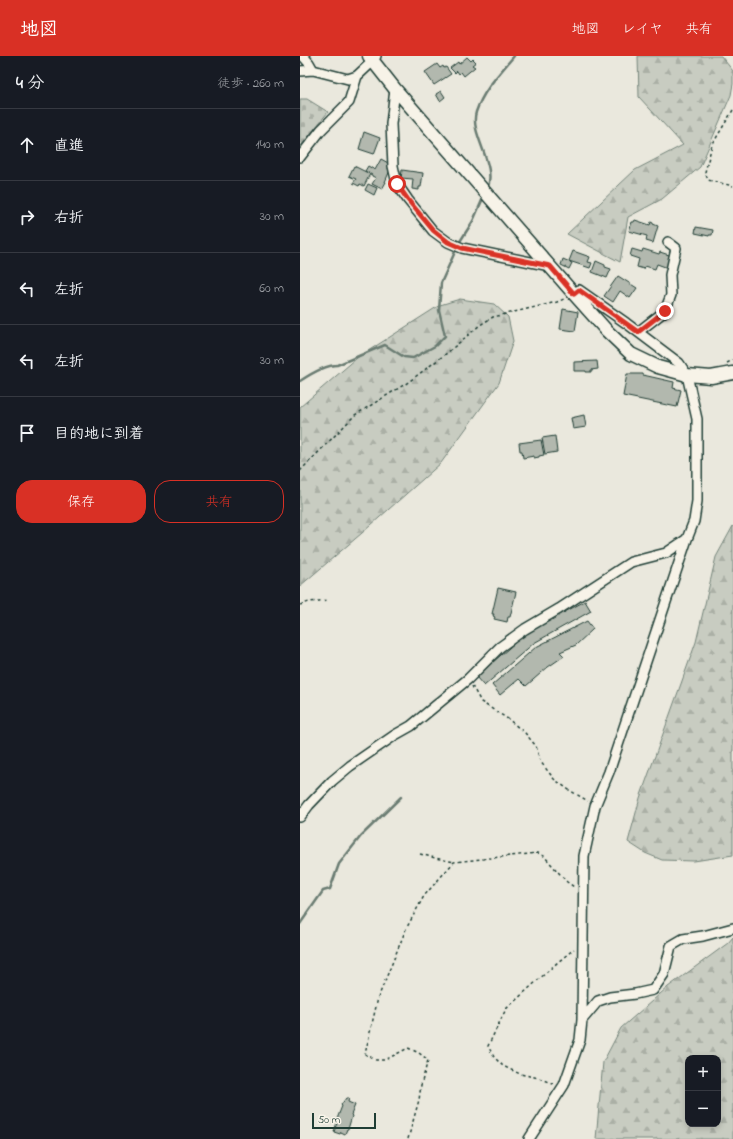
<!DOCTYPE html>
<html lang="ja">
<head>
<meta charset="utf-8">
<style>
	:root { --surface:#171b24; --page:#20242c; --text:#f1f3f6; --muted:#9ea1a6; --line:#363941; --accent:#d93025 }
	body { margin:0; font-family:"Indie Flower","Klee One",sans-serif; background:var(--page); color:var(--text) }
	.controls { position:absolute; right:12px; bottom:12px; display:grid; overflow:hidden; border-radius:8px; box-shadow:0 2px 6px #0003 }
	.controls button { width:36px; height:36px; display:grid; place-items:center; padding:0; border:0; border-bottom:1px solid var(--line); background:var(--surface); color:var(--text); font:20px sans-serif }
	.scale { position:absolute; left:12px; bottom:10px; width:64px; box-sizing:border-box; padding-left:4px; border:2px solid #1f3d34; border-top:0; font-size:11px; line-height:14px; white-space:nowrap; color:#1f3d34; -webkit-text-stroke:3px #f7f3e8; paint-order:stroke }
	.stop { position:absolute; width:12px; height:12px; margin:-9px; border:3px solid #d93025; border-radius:50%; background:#fff }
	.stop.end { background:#d93025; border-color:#fff; box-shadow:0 1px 4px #0008 }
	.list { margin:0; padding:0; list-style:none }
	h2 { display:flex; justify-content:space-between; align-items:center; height:52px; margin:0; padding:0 16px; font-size:17px }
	h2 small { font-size:13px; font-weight:400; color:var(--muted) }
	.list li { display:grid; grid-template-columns:26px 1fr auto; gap:12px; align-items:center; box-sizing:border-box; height:72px; padding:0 16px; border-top:1px solid var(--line) }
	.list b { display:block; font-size:15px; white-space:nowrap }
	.list em { font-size:13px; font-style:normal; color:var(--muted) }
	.actions { display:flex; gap:8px; padding:12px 16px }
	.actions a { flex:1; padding:9px 0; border:1px solid var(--accent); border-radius:16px; text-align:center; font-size:14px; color:var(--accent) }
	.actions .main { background:var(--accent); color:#fff }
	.icon { flex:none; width:22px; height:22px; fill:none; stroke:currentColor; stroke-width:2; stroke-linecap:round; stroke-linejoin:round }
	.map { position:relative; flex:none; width:433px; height:1083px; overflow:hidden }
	header { display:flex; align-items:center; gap:24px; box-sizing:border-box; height:56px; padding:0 20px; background:var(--accent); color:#fff }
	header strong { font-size:19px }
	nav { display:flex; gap:22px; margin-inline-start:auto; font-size:14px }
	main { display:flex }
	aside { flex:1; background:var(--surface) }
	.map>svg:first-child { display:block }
</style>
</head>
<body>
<header>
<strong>地図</strong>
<nav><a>地図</a><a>レイヤ</a><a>共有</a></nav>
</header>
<main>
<aside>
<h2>4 分<small>徒歩 · 260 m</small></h2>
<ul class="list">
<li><svg class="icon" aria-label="ahead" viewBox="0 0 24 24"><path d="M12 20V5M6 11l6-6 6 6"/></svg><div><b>直進</b></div><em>140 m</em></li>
<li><svg class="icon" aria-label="right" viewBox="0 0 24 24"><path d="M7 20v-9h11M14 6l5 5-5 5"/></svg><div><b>右折</b></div><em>30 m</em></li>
<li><svg class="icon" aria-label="left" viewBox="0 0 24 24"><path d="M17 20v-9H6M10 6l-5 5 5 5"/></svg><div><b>左折</b></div><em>60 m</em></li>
<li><svg class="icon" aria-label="left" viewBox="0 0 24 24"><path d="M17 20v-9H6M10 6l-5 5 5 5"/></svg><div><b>左折</b></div><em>30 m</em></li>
<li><svg class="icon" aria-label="arrive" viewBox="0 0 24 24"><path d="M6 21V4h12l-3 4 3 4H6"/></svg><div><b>目的地に到着</b></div></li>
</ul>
<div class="actions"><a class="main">保存</a><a>共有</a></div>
</aside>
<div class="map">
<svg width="433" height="1083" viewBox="0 0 433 1083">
	<defs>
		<pattern id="forest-firs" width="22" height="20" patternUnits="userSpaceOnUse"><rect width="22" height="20" fill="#c8ccc1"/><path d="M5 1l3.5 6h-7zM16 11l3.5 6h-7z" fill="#abb0a6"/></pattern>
		<pattern id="cemetery-stones" width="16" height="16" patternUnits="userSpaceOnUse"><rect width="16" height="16" fill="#c8ccc1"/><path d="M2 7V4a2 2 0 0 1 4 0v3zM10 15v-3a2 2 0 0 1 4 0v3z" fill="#abb0a6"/></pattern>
	</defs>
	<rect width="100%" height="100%" fill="#eae8dd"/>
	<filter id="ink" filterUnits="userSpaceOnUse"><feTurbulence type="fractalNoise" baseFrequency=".025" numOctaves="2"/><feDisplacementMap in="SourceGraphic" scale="8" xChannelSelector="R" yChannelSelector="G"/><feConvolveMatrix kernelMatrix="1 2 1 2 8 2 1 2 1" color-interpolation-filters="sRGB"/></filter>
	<g filter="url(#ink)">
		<path fill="url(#forest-firs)" stroke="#74847a" fill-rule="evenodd" d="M338 0H421L433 15V28L431 39 400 111 362 143 328 161 320 206 267 178 335 114 383 89 339 41Z
			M160 243 194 248 208 261 213 285 199 327 141 407 62 477 0 530V351L57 302 140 249Z
			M433 470V799L394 805 362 804 345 797 328 786 340 742 396 586 416 501Z
			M433 881V1083H296L303 1006 321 972 368 931 428 887ZM388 1002H418V1068H388Z"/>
		<path fill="url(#cemetery-stones)" stroke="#74847a" d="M0 43H7L28 56 0 91Z"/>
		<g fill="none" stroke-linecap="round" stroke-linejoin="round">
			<path stroke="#6a7c72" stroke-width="2.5" d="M187 134C198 109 169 78 176 56 183 34 200 17 214 0
				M0 325C9 319 26 309 37 309L85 289 104 301 113 302 135 290 145 280 139 254 141 227 159 187 173 165 184 140
				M0 868 23 835 30 833 39 808 61 780 101 741"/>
		</g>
		<path fill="#b2b8ae" stroke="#1f3d34" d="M167 1 171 5 173 3 176 6 172 9 175 11 164 20 161 16 159 18 157 15 155 17 150 12 158 6 159 8Z
			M137 8 140 12 143 10 144 12 146 11 151 18 134 29 125 16Z
			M141 35 145 41 140 45 136 38Z
			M64 76 80 82 74 98 59 93Z
			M81 103 90 108 88 113 90 114 85 126H86L82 133 72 128 76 122 72 120V119L65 115 68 110 75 114Z
			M54 110 70 118 64 130 60 128 59 130 53 127 56 123 49 120Z
			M102 114 123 117 121 131H119V134L112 133 113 123 101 122Z
			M68 128 77 132 74 139 65 134Z
			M335 164 350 169 351 166 353 167V168L358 170 353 187 346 185 347 180 329 175 332 166H334Z
			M396 171 413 174 412 179H409V180L395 177Z
			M332 193 342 196 343 193 359 198 360 196 372 200 368 212 357 208 355 213 345 210 344 213 337 211 339 203 330 200Z
			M273 195 290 201 288 206 292 207 290 212 269 205Z
			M263 203 272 207 269 213 261 209Z
			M296 205 305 209V211L311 213 307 222 292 216Z
			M318 220 337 232 330 242 320 235 313 246 304 240Z
			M263 253 278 256 275 275 260 273Z
			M297 305 298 313 291 314V316H286V315H274V306Z
			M327 318H343V319L374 326 373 332 381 334 377 351 323 340Z
			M284 359 286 371 273 373 271 362Z
			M255 380 257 396 245 398 242 382Z
			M241 384 244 399 239 400V401L234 402V400L223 402 222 395H220L219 387Z
			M198 532 216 536 210 561H208L207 566 194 563 195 561 193 560 194 558H192Z
			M285 545 291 555 234 587 184 630 176 621 226 577Z
			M287 565 293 573 276 589 260 596 264 600 248 611 226 630 219 623 200 639 192 629 236 591Z
			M46 1042H49L48 1046 55 1049 51 1059 52 1060 48 1073H47L45 1078 41 1076 40 1078 34 1076 38 1063H37L42 1050 41 1049Z"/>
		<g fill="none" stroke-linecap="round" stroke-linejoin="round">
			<g stroke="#1f3d34" stroke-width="12">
				<path id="minor" d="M3 0 9 7 13 14
					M0 15 13 14 48 23 57 20
					M95 33 91 68 93 110 97 128 108 144 133 175 148 186 162 192 250 210
					M0 101 21 74 49 46 57 20 73 5 76 0
					M338 276 365 255 371 239 370 219 376 192 368 186
					M0 761 9 749 32 725 50 710 95 679 111 670 168 623 200 591 225 573 259 553 331 506 366 497 387 483
					M282 964 298 945 310 941 335 938 353 934 364 918 371 890 383 883 403 880 433 872
					M229 1083 264 1029 280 984 282 964 284 800 295 750 309 716 387 483 394 465 397 445V363L387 319 379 307 326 267 279 234 274 238"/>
			</g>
			<g stroke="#1f3d34" stroke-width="15">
				<path id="tertiary" d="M69 0 95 33 274 238 307 275 331 298 358 311 387 319 411 321 433 317"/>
			</g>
			<path stroke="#1f3d34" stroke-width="1.5" stroke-dasharray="3 3" stroke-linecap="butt" d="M433 54 412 89 405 116 408 124 433 130
				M427 307 433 304
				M0 415 55 359 107 327 147 297 180 269 193 261 257 246 264 243
				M0 549 9 546 29 544
				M172 630 181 646 208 663 225 677 236 690 240 705 254 723 269 734 288 745
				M120 798 135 802 154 806
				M253 1028 239 1022 220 1018 203 1010 194 1001 188 990 206 953 258 906 274 893
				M108 1083 119 1044 121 1029 128 1004 119 997 108 992 85 1004H76L65 998 78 942 106 873 124 840 154 806 238 797 244 800 267 826 274 831"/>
			<use href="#minor" stroke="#f7f3e8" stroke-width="9"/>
			<use href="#tertiary" stroke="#f7f3e8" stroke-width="12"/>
		</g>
	</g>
	<g fill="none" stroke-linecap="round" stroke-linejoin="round" filter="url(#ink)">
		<path stroke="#d93025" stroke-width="5" d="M97 128 108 144 133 174 148 186 162 192 250 210 274 238 279 234 338 276 365 255"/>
	</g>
</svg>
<div class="controls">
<button>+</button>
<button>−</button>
</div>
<div class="scale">50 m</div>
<div class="stop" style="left:97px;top:128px"></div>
<div class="stop end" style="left:365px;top:255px"></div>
</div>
</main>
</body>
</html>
